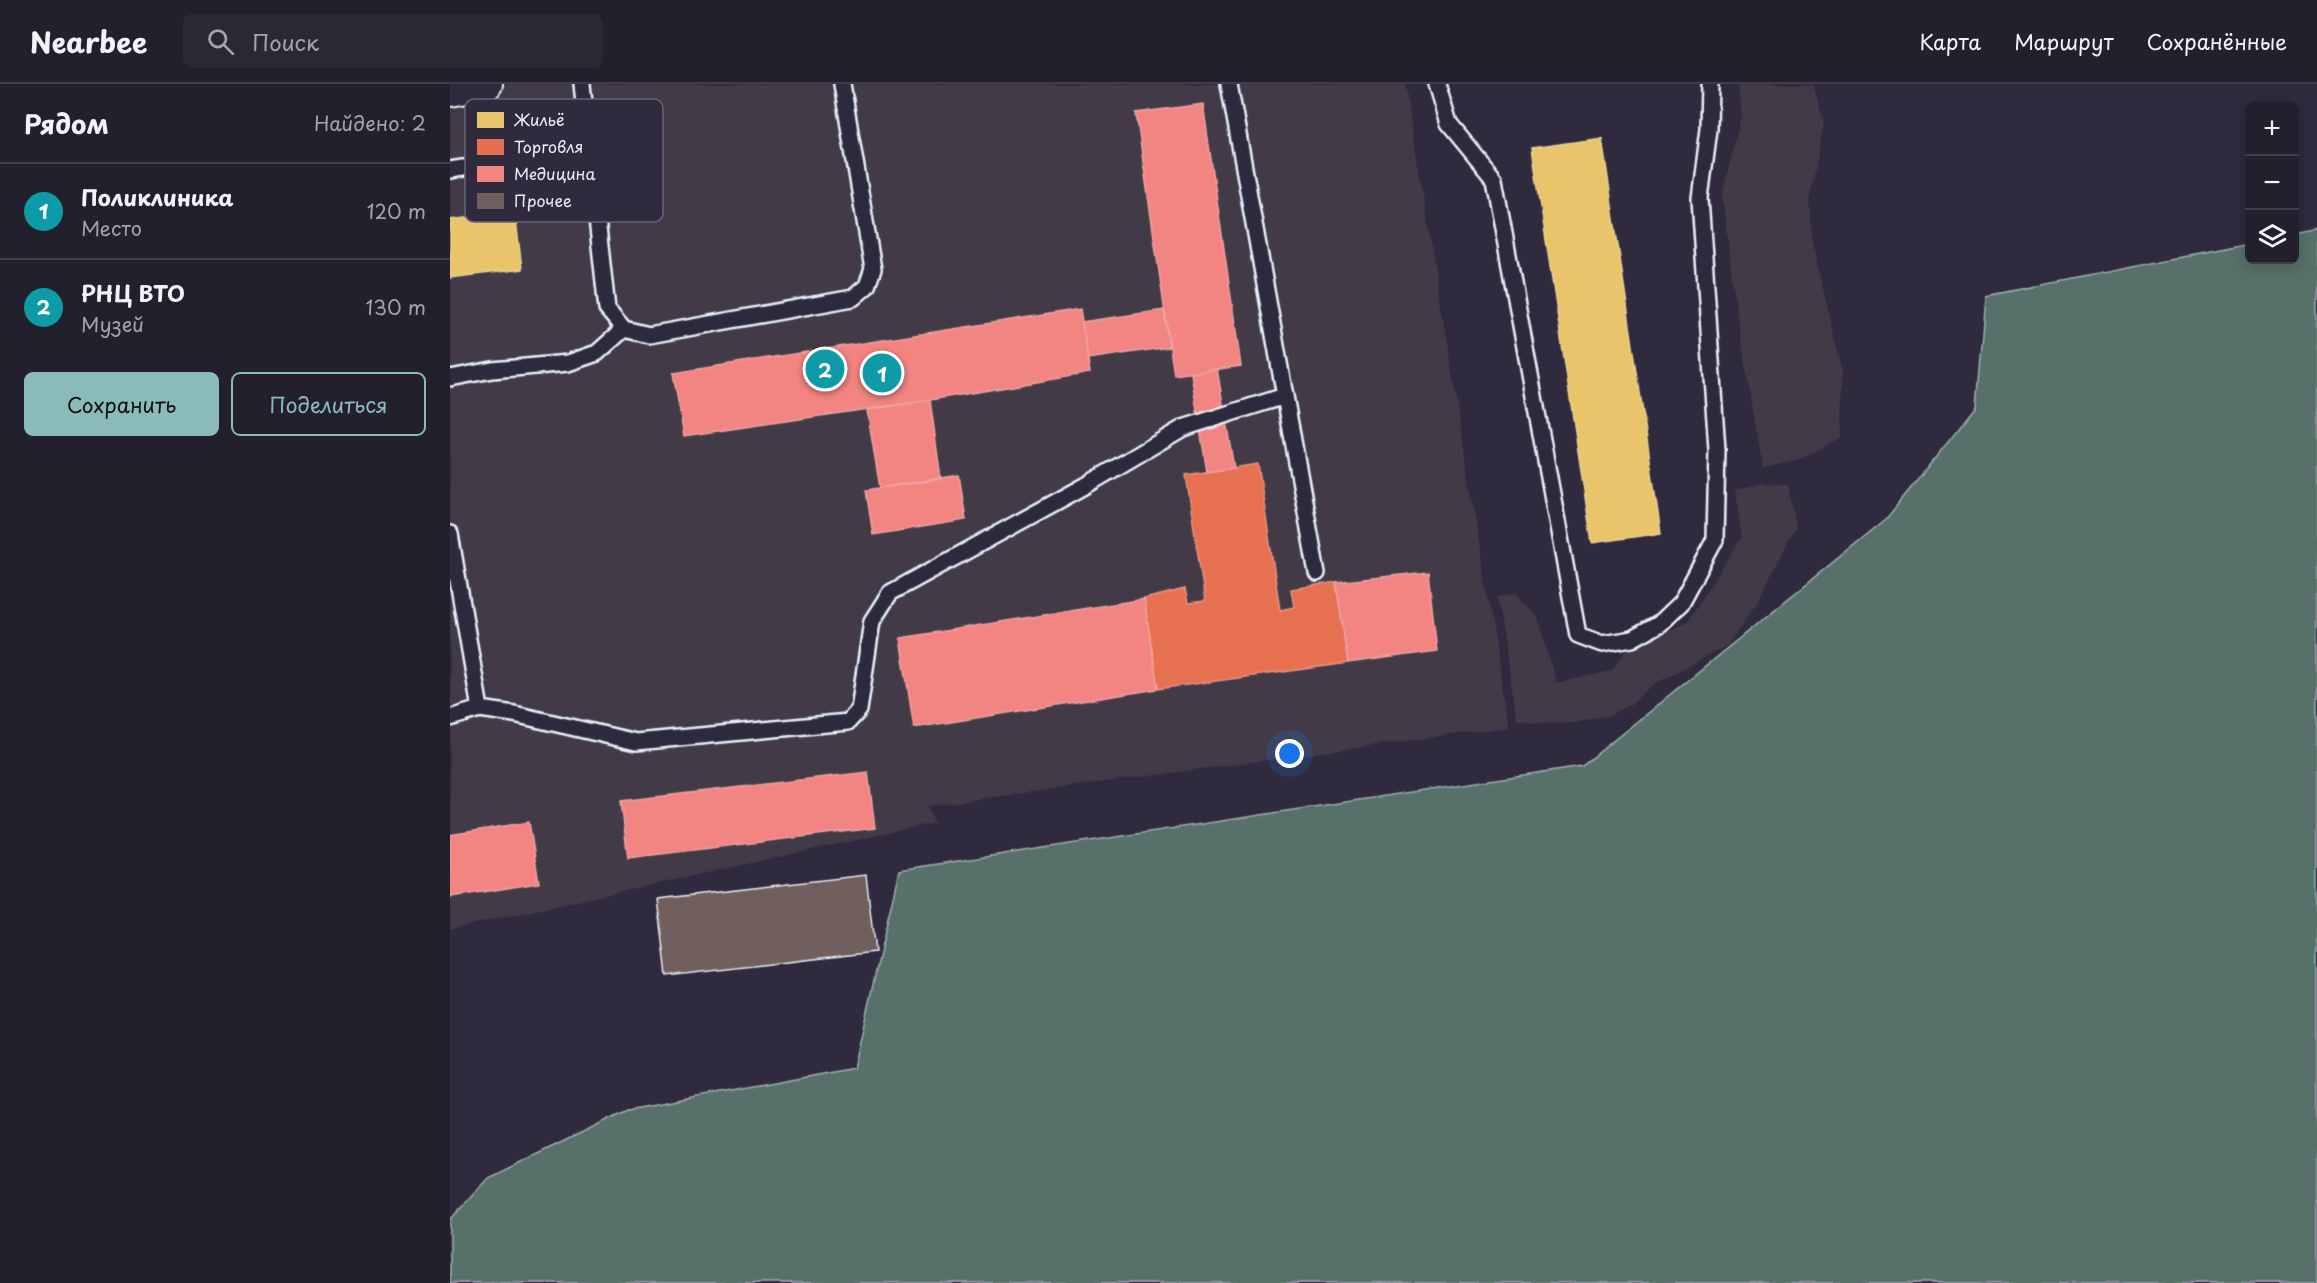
<!DOCTYPE html>
<html lang="ru">
<head>
<meta charset="utf-8">
<style>
	:root { --surface:#23202e; --page:#2b2836; --text:#f1f3f6; --muted:#a3a3aa; --line:#403e4a; --accent:#8bbbb9 }
	body { margin:0; font-family:"Playpen Sans",sans-serif; background:var(--page); color:var(--text) }
	.controls { position:absolute; right:18px; top:18px; display:grid; overflow:hidden; border-radius:9px; box-shadow:0 3px 15px #0003 }
	.controls button { width:54px; height:54px; display:grid; place-items:center; padding:0; border:0; border-bottom:2px solid var(--line); background:var(--surface); color:var(--text); font:30px sans-serif }
	.you { position:absolute; left:840px; top:670px; width:21px; height:21px; margin:-15px; border:4px solid #fff; border-radius:50%; background:#1a73e8; box-shadow:0 0 0 9px #1a73e833 }
	.badge { display:grid; place-items:center; width:39px; height:39px; border-radius:50%; background:var(--accent); color:#fff; font-size:20px; font-weight:700 }
	.pin { position:absolute; translate:-50% -50%; border:3px solid #fff; box-shadow:0 2px 6px #0006 }
	.list { margin:0; padding:0; list-style:none }
	h2 { display:flex; justify-content:space-between; align-items:center; height:78px; margin:0; padding:0 24px; font-size:26px }
	h2 small { font-size:20px; font-weight:400; color:var(--muted) }
	.list li { display:grid; grid-template-columns:39px 1fr auto; gap:18px; align-items:center; box-sizing:border-box; height:96px; padding:0 24px; border-top:2px solid var(--line) }
	.list b { display:block; font-size:22px; white-space:nowrap }
	.list p { margin:0; font-size:20px; white-space:nowrap; color:var(--muted) }
	.list em { font-size:20px; font-style:normal; color:var(--muted) }
	.actions { display:flex; gap:12px; padding:18px 24px }
	.actions a { flex:1; padding:14px 0; border:2px solid var(--accent); border-radius:9px; text-align:center; font-size:21px; color:var(--accent) }
	.actions .main { background:var(--accent); color:#111 }
	.icon { flex:none; width:33px; height:33px; fill:none; stroke:currentColor; stroke-width:2; stroke-linecap:round; stroke-linejoin:round }
	.map { position:relative; flex:none; width:1867px; height:1199px; overflow:hidden }
	header { display:flex; align-items:center; gap:36px; box-sizing:border-box; height:84px; padding:0 30px; background:var(--surface); border-bottom:2px solid var(--line) }
	header strong { font-size:28px }
	nav { display:flex; gap:33px; margin-inline-start:auto; font-size:21px }
	.search { width:420px; height:54px; background:var(--page); display:flex; align-items:center; gap:15px; box-sizing:border-box; padding:0 21px; border-radius:9px; color:var(--muted); font-size:22px }
	main { display:flex }
	aside { flex:1; background:var(--surface) }
	.map>svg:first-child { display:block }
</style>
</head>
<body>
<header>
<strong>Nearbee</strong>
<div class="search"><svg class="icon" aria-label="search" viewBox="0 0 24 24"><circle cx="10" cy="10" r="6"/><path d="M15 15l6 6"/></svg>Поиск</div>
<nav><a>Карта</a><a>Маршрут</a><a>Сохранённые</a></nav>
</header>
<main>
<aside>
<h2>Рядом<small>Найдено: 2</small></h2>
<ul class="list">
<li><span class="badge" style="background:#0f9aa8">1</span><div><b>Поликлиника</b><p>Место</p></div><em>120 m</em></li>
<li><span class="badge" style="background:#0f9aa8">2</span><div><b>РНЦ ВТО</b><p>Музей</p></div><em>130 m</em></li>
</ul>
<div class="actions"><a class="main">Сохранить</a><a>Поделиться</a></div>
</aside>
<div class="map">
<svg width="1867" height="1199" viewBox="0 0 1867 1199">
	<rect width="100%" height="100%" fill="#2f2a3d"/>
	<filter id="ink" filterUnits="userSpaceOnUse"><feTurbulence type="fractalNoise" baseFrequency=".0167" numOctaves="2"/><feDisplacementMap in="SourceGraphic" scale="12" xChannelSelector="R" yChannelSelector="G"/><feConvolveMatrix kernelMatrix="1 2 1 2 8 2 1 2 1" color-interpolation-filters="sRGB"/></filter>
	<g filter="url(#ink)">
		<path fill="#423a47" d="M0 0H955L1059 643 478 722 484 739 0 845Z
			M1288 0H1363L1374 39 1360 113 1362 159 1393 288 1392 353 1349 376 1313 384 1287 231 1272 112 1291 31Z
			M1312 399 1338 400 1346 444 1308 517 1278 561 1201 602 1181 620 1161 631 1124 639H1092L1067 635 1047 513 1066 509 1088 533 1106 599 1162 587 1176 567 1237 538 1292 453 1285 407Z"/>
		<path fill="#59706b" stroke="#a0b0b2" stroke-width="1.5" d="M1867 146V1199H0V1136L38 1094 178 1026 404 984 449 786 1132 682 1436 435 1527 322 1536 212 1799 160 1800 176H1844L1845 151Z"/>
		<path fill="#e9c46a" stroke="#e9d295" stroke-width="1.5" d="M1152 54 1211 449 1142 459 1082 64Z
			M65 128 72 185 0 194V136Z"/>
		<path fill="#e76f51" stroke="#e79683" stroke-width="1.5" d="M808 380 830 526 844 523 841 505 886 498 898 579 708 605 694 515 735 505 738 519 755 517 736 391Z"/>
		<path fill="#f28482" stroke="#efa5a5" stroke-width="1.5" d="M753 20 791 282 724 291 686 29Z
			M630 225 640 289 480 316 234 352 223 289Z
			M714 226 719 263 638 275 632 238Z
			M767 285 784 384 757 388 741 289Z
			M480 316 491 395 430 404 417 326Z
			M509 391 516 436 423 451 416 406Z
			M978 488 987 567 898 579 886 498Z
			M694 515 708 605 464 644 450 554Z
			M418 688 425 744 178 774 171 717Z
			M79 738 89 799 0 813V751Z"/>
		<path fill="#705f5d" stroke="#e8f1f8" stroke-width="1.5" d="M416 791 425 868 217 892 208 815Z"/>
		<g fill="none" stroke-linecap="round" stroke-linejoin="round">
			<g stroke="#e8f1f8" stroke-width="20">
				<path id="service" d="M132 0 157 225 174 245 199 251 403 214 417 202 423 185 392 0
					M987 0 999 40 1044 95 1128 551 1152 560 1182 555 1209 540 1231 519 1265 456 1267 366 1250 114 1259 45 1260 0
					M0 86 13 84
					M0 294 42 286 118 279 147 269 174 245
					M835 312 867 489
					M0 450 30 625
					M0 634 30 625 64 630 186 658 398 638 409 626 422 537 440 509 635 402 733 344 835 312 779 0"/>
			</g>
			<g stroke="#e8f1f8" stroke-width="34">
				<path id="minor" d="M0 7 37 0"/>
			</g>
			<use href="#service" stroke="#2f2a3d" stroke-width="15"/>
			<use href="#minor" stroke="#2f2a3d" stroke-width="30"/>
		</g>
	</g>
	<rect x="15" y="15" width="198" height="123" rx="9" fill="#2f2a3d" stroke="#666675" stroke-width="1.5"/>
	<rect x="27" y="28" width="27" height="16" fill="#e9c46a"/>
	<rect x="27" y="55" width="27" height="16" fill="#e76f51"/>
	<rect x="27" y="82" width="27" height="16" fill="#f28482"/>
	<rect x="27" y="109" width="27" height="16" fill="#705f5d"/>
	<g font-size="16" fill="#e8f1f8">
		<text x="64" y="42">Жильё</text>
		<text x="64" y="69">Торговля</text>
		<text x="64" y="96">Медицина</text>
		<text x="64" y="123">Прочее</text>
	</g>
</svg>
<div class="controls">
<button>+</button>
<button>−</button>
<button><svg class="icon" aria-label="layers" viewBox="0 0 24 24"><path d="M12 4l9 5-9 5-9-5zM3 14l9 5 9-5"/></svg></button>
</div>
<div class="you"></div>
<div class="pin badge" style="left:432px;top:289px;background:#0f9aa8">1</div>
<div class="pin badge" style="left:375px;top:285px;background:#0f9aa8">2</div>
</div>
</main>
</body>
</html>
